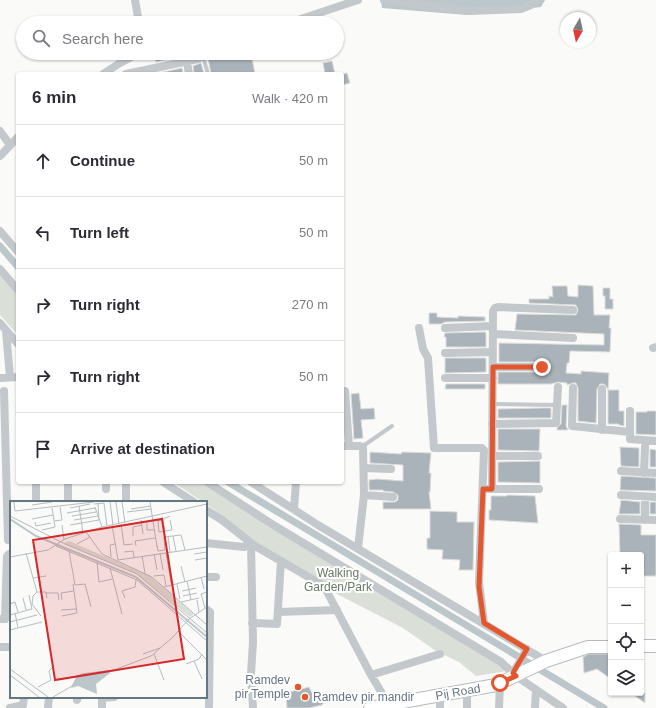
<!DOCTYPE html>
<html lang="en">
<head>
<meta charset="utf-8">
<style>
	:root { --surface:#fff; --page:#f7f7f7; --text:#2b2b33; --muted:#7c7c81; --line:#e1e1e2 }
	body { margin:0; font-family:Arial,sans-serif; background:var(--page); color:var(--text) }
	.controls { position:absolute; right:12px; bottom:12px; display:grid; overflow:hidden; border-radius:4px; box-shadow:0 1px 3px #0004 }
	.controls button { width:36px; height:36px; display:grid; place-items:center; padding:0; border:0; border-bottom:1px solid var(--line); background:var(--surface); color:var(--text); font:20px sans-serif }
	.compass { position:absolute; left:560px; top:12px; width:36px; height:36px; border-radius:50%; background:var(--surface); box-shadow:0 1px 3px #0004; rotate:189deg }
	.stop { position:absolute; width:12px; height:12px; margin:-9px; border:3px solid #e4572e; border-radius:50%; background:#fff }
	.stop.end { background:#e4572e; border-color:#fff; box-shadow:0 1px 4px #0008 }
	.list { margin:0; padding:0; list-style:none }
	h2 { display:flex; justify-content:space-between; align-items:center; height:52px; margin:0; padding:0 16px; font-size:17px }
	h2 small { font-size:13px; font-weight:400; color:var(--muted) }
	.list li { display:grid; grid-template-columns:26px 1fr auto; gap:12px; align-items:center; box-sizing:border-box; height:72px; padding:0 16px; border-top:1px solid var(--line) }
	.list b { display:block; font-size:15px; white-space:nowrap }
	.list em { font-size:13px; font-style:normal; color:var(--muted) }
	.icon { flex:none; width:22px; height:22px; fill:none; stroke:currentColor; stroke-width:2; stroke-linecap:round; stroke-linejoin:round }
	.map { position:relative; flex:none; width:656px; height:708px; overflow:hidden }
	.search { position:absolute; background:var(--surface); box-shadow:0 1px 3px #0004; left:16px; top:16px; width:328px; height:44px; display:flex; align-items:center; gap:10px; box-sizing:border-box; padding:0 14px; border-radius:22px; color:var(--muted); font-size:15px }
	.panel { position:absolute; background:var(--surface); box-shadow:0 1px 3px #0004; left:16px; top:72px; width:328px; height:412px; border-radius:4px }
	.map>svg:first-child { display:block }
</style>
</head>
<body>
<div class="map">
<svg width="656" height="708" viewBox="0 0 656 708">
	<rect width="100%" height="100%" fill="#fafaf8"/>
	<path fill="#dadfd7" d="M0 272 18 294V335L0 315Z
		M173 482H200L500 663 507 671 476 676 459 662 436 651 403 628 335 593 249 538 216 511 206 504V502H203Z"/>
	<path fill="#bbc7cb" d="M381 0H545L541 7 467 15 382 8Z"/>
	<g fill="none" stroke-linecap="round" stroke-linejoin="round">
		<path stroke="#bbc7cb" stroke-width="7" d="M0 246 18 267
			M228 482 604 708"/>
	</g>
	<path fill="#aab3b9" stroke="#dcdcda" d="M154 53H186V55L156 62Z
		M207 53H251L255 74H211Z
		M332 61 335 74H325L323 63Z
		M201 63 204 74H194L193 66Z
		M182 68 183 74H159V73Z
		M347 73 350 83 342 85V74Z
		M578 285 593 286 594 315H610L609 328H611L610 352 570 351 569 363H567L566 373 581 374V371L609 373 608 390H619V411H624V426L619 425V424H608V389L604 384H600L597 389 596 423 578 421V388L576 383H573L567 385V383L558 382 551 384H498V372H545L547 367V364L542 362H499V343L604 345V334L515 330 517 314 576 315 578 310 576 305 529 303V299H549V296L553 297 552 286H567L568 296 578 297Z
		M603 288H610V299H613V309H605V296H603Z
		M429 313H437V317L458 318V316L485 317V321L445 322 441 324H429Z
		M485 332 486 333V347H446V337H444L445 333Z
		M445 358H486V372L445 373Z
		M446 384H485V389H445Z
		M359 393 361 409 374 408 375 419 361 420 363 438 354 439 351 394Z
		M562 405H567L566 426 568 430H557V428L561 424Z
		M541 408H551V418H498V409Z
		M647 411H656V435L636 434V412H647Z
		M498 429H540L539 451 498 450Z
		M620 447 639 448V467L621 466Z
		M650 449 656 450V467H650Z
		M370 452 401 454 402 452 431 453 429 473H431L430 492H429L431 509H383V502H395L398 500V495L393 492 383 491V490H369V480L377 479 403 481V465L370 463Z
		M540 461V483L498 482V462Z
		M621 476 656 478V491L620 490Z
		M507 495 535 496 538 523 489 520V510H491V496H507Z
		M621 500 640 502V514H619Z
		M650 502H656V514H650Z
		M430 511 457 512V522H474L473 570H459L460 560 442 559 443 550 427 549V538H430Z
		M619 524 641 525V535H656V576H641V555H620Z
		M589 654H611V679L597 669 584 673 583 657Z
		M309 687 312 693H324L325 701 322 705 309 708H287L286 693Z
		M631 693H645V703Z"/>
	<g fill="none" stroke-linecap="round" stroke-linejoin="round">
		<g stroke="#b5babe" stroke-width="14">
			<path id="primary" d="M641 646H656
				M370 708 496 685 546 661 588 647H611"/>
		</g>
		<path stroke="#c3c8cc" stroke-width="4" d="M202 53 208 74
			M492 404 557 405
			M363 446 392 426"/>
		<path stroke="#c3c8cc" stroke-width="8" d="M135 0 139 23
			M384 0 469 11 521 9 531 5 536 0
			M285 23 292 22 358 0
			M187 62 189 74
			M103 74 120 63 139 53
			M126 74 198 59
			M0 131 10 145
			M0 156 18 137
			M0 231 18 252
			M0 269 18 290
			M0 323 18 344
			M419 328 423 349 428 358 434 448H482L484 450 479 582 484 623
			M445 328 493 326
			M6 331 10 377
			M493 334 573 338
			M653 348 656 347
			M445 353 493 352
			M493 367H542
			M0 378 18 377
			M445 378H493
			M573 388 572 426 630 432
			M4 391 8 540
			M345 391 349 446
			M630 411V439L656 441
			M492 424 556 423 558 387
			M602 430V389
			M342 446H360L363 448 364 495 358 548
			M492 456H538
			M364 468 391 469
			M621 471 656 473
			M644 473 645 447
			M36 482V502
			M68 482V502
			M126 482V502
			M163 482 194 502
			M207 482 275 526 501 662 516 676 563 708
			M251 482 318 525 546 661
			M106 489V482
			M488 489H539
			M492 489 493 311 495 308 498 307 573 310
			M364 495 393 497
			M621 495 656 497
			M645 497V520
			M294 509 296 482
			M206 510 222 520 255 546 324 586 371 675 389 705
			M620 519 656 520
			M206 543 244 547 251 543 253 642 251 674 253 708
			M206 577H216
			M206 609 210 612 209 708
			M278 612 337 610
			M0 619H5L7 556 9 554H11
			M252 623 277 624 281 561
			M0 647H11
			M513 673 527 649
			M371 675 440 654
			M440 695V708
			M102 697V708
			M102 698 114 697
			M77 700 78 697
			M10 708 23 705 24 697
			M48 708 49 697
			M467 708V690
			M499 708 500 683
			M535 708 536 690"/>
		<use href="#primary" stroke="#fff" stroke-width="12"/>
	</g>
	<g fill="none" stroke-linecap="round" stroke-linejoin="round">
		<path stroke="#e4572e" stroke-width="5" d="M500 683 516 676 513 673 527 649 484 623 479 587 483 489H492L493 367H542"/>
	</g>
	<g fill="#e4572e" stroke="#fff" stroke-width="1.5">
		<circle cx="298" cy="687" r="4"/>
		<circle cx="305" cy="697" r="4"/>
	</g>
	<g text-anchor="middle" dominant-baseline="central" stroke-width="4" stroke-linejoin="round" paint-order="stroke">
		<g font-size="12" fill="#687a64" stroke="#fff">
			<text x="338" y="573">Walking<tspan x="338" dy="14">Garden/Park</tspan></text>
		</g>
		<g font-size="12" fill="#657683" stroke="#fff" text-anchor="end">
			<text x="290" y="680">Ramdev<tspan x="290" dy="14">pir Temple</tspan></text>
			<text x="313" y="697" text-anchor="start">Ramdev pir mandir</text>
		</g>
		<g font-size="12" fill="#657683" stroke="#fff">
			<text transform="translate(458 692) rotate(-10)">Pij Road</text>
		</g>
	</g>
	<g transform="translate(10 501)">
		<rect width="197" height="197" fill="#fafaf8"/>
		<path d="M59 40 140 75 184 113 180 116 125 72 53 42Z" fill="#dadfd7"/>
		<path d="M99 169 100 172 86 183 87 193 68 185 61 187 67 174Z" fill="#bbc7cb"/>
		<path fill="none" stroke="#bbc7cb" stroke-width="2" d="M0 18 26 35 126 76 197 136"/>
		<path fill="none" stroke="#b5bdc2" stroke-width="1" d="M4 1 5 10 84 1M100 1 103 24M106 1 109 23M112 1 115 22M140 1 147 46M84 3 94 2 97 25M22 4 42 1M69 5 73 32M85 6 92 26M60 7 80 3M121 8 141 5M117 11 141 8M57 12 85 7M0 15 55 43 127 73 197 132M62 15 86 11M152 16 155 30M22 18 43 14M64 19 88 15M131 19 133 33M160 19 162 29 149 31 148 20 160 15M44 20 52 19 50 6M25 21 26 25 41 22M137 22V29H144M111 23 114 44 123 43M52 24 54 39M60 24 89 19 88 3M102 24 108 59 197 46M32 29 45 26 42 7M76 31 92 53 142 76 197 124M123 35V26L132 24M158 35 160 51M163 35 166 50M67 43 80 36M147 44 148 50 155 49 154 36 171 34 175 49M46 45 127 79 197 140M126 45 125 40 145 37M59 50 65 84 75 83 81 106M114 51 123 50 124 56M16 52 27 91H36L37 97M150 52 153 69M156 52 161 81M144 53 147 69M184 53 197 51M132 55 135 72M0 56 38 49 55 38 92 26 197 3M101 56 100 44 105 43M185 59 197 57M87 61 89 81 102 78M171 65 175 81M100 67 112 113M144 75 154 74 156 85M191 76 194 88M23 77 36 75M177 80 181 99M167 83 170 98M154 86 197 75M172 90 186 87M27 91 23 95 22 103 31 115M36 92H48L49 99M173 95 187 92M13 97 16 109M115 97 112 90 125 86 126 79M52 99 51 92 64 90M187 99 189 111M171 101 189 97M0 103 5 101 8 111M195 107 191 93 197 91M51 109 67 108M5 112 8 127M0 114 22 108 19 94M52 115 67 112 63 83M0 121 27 114M0 129 32 121M168 130 197 159M133 153 150 147M144 153 154 179M184 160 192 178M176 163 189 158 192 153M0 168 38 196M0 174 29 196M28 186 41 179 39 170 42 167M43 196 62 185 71 173 104 169 141 155 163 136 179 118 197 106"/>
		<path fill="#d62828" fill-opacity="0.15" stroke="#d62828" stroke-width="2" d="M152 18 174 158 45 179 23 39Z"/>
		<rect width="197" height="197" fill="none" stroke="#657683" stroke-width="2"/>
	</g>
</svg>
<div class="controls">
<button>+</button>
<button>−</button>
<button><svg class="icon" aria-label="locate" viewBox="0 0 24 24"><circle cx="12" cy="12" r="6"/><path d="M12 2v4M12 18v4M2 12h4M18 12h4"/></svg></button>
<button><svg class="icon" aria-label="layers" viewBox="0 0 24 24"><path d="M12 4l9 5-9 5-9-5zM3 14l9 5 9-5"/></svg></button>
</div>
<svg class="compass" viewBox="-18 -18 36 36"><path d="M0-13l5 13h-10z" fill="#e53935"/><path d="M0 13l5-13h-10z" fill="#7c7c81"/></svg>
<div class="stop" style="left:500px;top:683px"></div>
<div class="stop end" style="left:542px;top:367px"></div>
<div class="search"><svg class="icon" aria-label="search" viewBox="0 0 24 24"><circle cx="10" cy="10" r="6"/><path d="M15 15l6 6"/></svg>Search here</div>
<section class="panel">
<h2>6 min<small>Walk · 420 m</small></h2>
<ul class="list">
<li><svg class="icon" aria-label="ahead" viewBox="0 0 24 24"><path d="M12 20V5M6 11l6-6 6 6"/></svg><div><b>Continue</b></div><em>50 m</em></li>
<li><svg class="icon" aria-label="left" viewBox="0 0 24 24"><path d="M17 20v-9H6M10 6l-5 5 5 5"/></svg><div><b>Turn left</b></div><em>50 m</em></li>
<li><svg class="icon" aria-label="right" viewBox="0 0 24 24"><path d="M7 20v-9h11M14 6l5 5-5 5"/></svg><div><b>Turn right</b></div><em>270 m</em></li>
<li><svg class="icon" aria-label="right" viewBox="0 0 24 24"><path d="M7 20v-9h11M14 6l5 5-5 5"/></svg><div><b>Turn right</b></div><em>50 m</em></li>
<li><svg class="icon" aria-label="arrive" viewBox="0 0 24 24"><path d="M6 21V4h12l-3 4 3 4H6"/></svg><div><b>Arrive at destination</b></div></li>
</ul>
</section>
</div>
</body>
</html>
